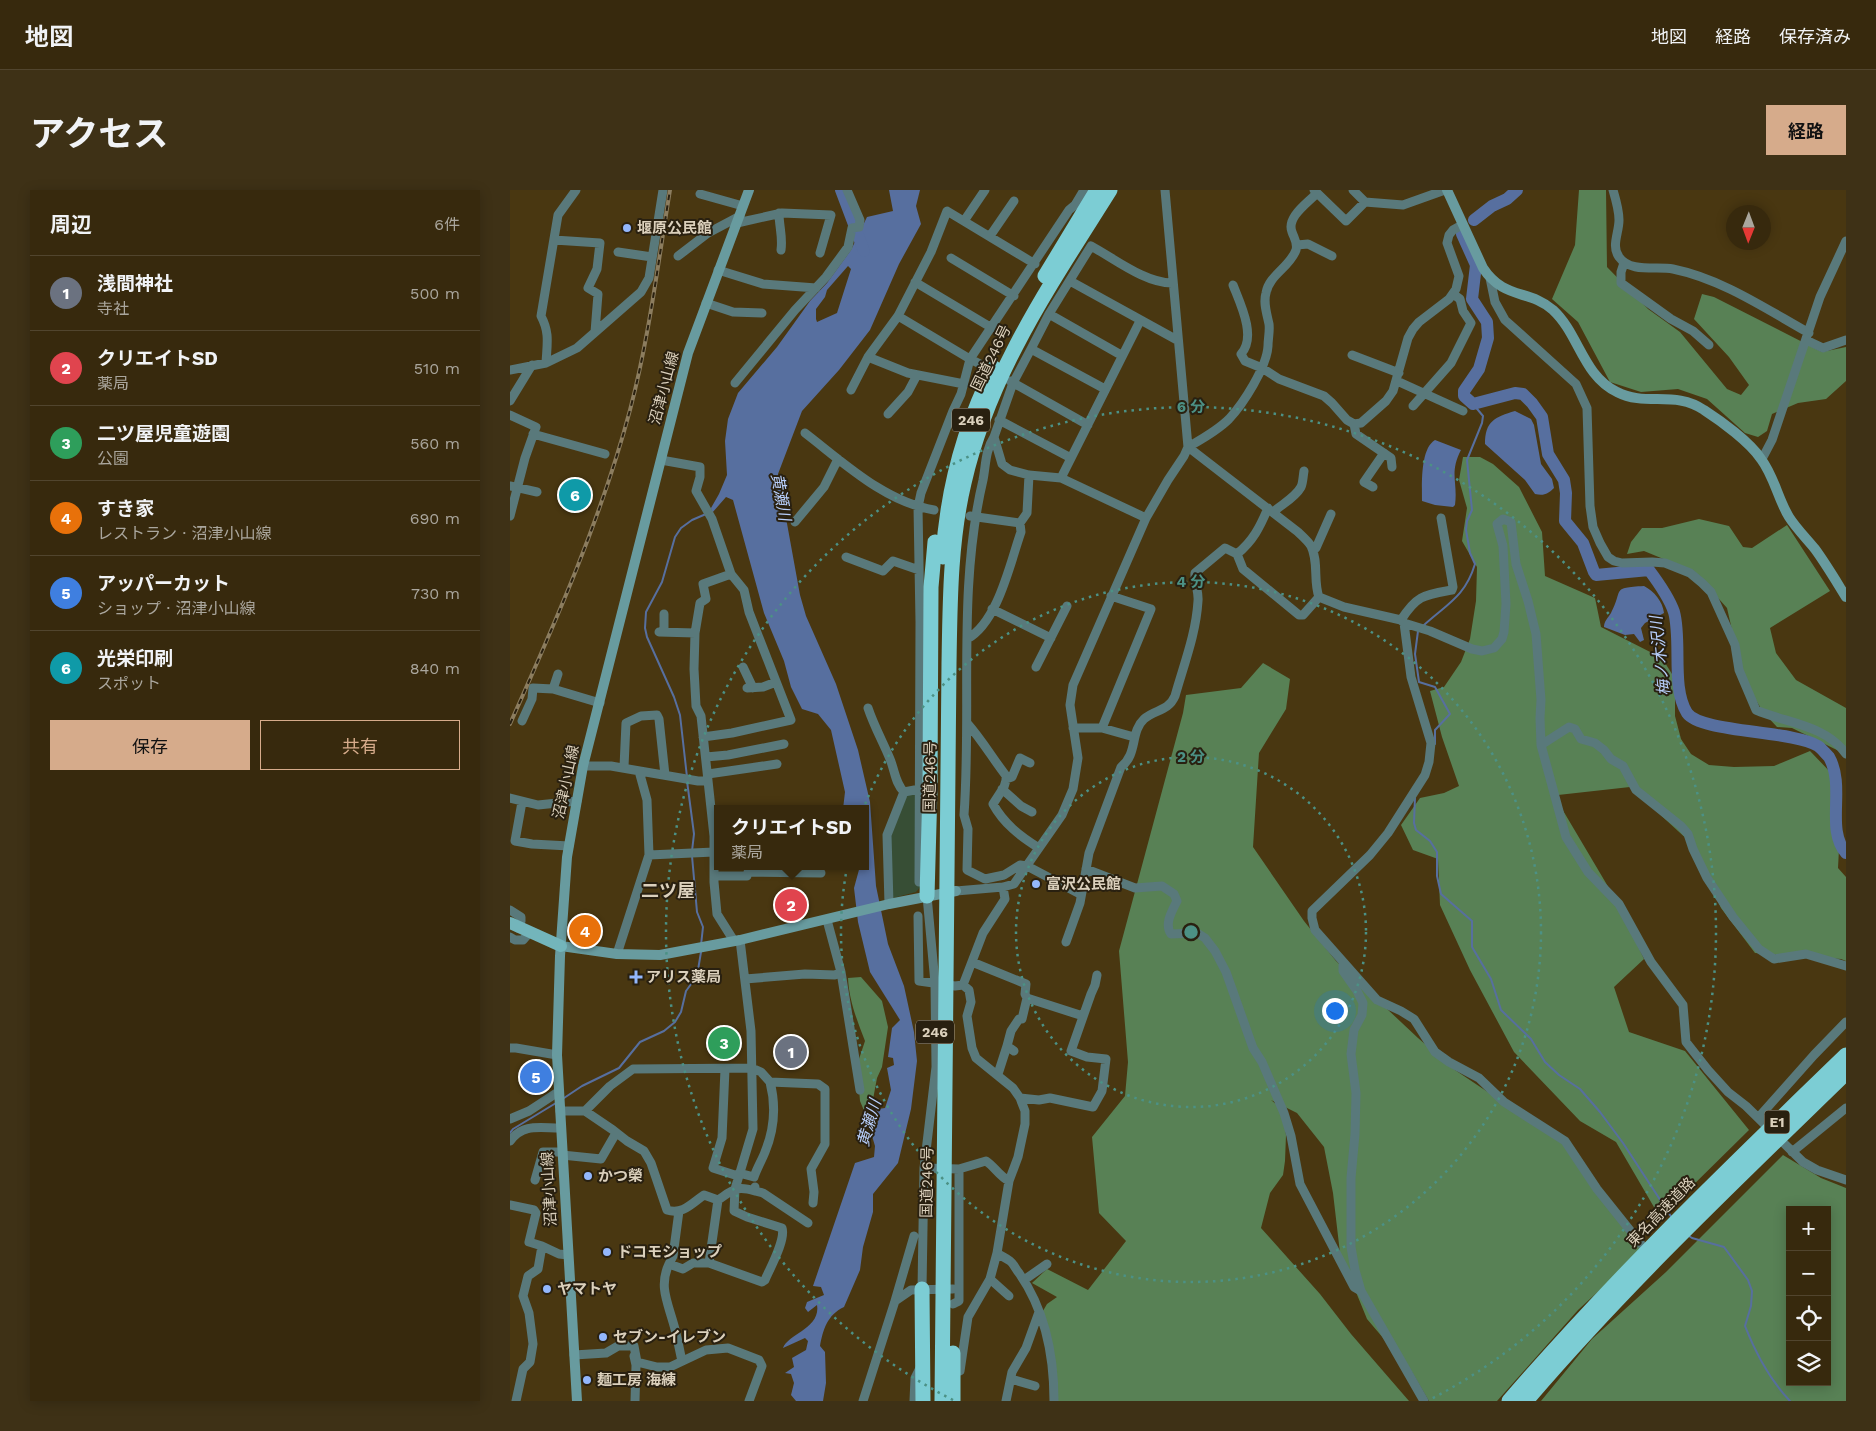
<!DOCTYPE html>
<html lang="ja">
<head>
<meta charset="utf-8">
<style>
	:root { --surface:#37290d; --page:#3e3116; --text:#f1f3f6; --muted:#aaa69d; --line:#51452e; --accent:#d6ab8b }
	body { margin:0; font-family:"Work Sans","Noto Sans JP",sans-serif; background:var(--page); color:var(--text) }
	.controls { position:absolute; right:15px; bottom:15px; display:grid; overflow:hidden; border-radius:0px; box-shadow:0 2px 12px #0003 }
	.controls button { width:45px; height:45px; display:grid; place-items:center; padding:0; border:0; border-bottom:1px solid var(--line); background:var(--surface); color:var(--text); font:25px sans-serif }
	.compass { position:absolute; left:1216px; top:15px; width:45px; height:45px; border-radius:50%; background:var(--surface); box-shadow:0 2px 12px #0003; rotate:181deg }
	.you { position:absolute; left:824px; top:820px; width:18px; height:18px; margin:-12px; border:4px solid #fff; border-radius:50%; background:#1a73e8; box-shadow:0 0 0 8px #1a73e833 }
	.badge { display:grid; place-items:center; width:32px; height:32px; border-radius:50%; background:var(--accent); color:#fff; font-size:16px; font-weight:700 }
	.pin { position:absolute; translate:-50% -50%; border:2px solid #fff; box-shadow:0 1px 5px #0006 }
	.popup { position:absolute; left:204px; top:615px; width:155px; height:65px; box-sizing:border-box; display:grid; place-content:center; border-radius:0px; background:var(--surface); filter:drop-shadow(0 1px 4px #0005); font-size:16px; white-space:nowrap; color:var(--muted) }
	.popup b { font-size:19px; color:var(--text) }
	.popup::after { content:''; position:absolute; left:50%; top:100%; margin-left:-10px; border:10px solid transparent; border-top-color:var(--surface) }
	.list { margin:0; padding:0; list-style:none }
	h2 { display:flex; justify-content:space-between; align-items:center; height:65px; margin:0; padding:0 20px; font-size:21px }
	h2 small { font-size:16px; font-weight:400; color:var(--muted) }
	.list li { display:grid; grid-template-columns:32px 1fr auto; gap:15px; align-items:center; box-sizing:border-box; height:75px; padding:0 20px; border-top:1px solid var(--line) }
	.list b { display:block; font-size:19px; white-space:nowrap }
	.list p { margin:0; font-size:16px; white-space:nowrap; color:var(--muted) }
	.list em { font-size:16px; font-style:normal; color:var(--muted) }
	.actions { display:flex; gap:10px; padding:15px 20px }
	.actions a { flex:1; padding:11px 0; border:1px solid var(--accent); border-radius:0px; text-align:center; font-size:18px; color:var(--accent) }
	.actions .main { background:var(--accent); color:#111 }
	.icon { flex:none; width:28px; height:28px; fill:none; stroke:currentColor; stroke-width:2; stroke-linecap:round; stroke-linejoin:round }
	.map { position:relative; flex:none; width:1336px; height:1211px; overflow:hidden; border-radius:0px }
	header { display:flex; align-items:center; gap:30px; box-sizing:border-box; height:70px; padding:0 25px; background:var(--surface); border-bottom:1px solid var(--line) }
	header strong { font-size:24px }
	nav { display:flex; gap:28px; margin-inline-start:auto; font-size:18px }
	.intro { display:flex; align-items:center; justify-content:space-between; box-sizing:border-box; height:120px; padding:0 30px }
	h1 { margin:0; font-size:35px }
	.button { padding:12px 22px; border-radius:0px; background:var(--accent); color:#111; font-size:18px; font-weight:700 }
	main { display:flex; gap:30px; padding:0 30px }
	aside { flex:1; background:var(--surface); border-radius:0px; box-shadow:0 2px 12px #0003 }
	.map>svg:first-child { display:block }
</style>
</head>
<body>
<header>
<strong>地図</strong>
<nav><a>地図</a><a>経路</a><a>保存済み</a></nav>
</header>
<div class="intro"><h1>アクセス</h1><a class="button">経路</a></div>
<main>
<aside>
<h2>周辺<small>6件</small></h2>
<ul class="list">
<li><span class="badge" style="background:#6b7280">1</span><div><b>浅間神社</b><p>寺社</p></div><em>500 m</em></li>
<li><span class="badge" style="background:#e0444e">2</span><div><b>クリエイトSD</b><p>薬局</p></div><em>510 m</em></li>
<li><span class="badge" style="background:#2e9e5b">3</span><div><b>二ツ屋児童遊園</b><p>公園</p></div><em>560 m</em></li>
<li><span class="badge" style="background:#e8710a">4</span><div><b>すき家</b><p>レストラン · 沼津小山線</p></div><em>690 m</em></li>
<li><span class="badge" style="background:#3f7fe0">5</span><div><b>アッパーカット</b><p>ショップ · 沼津小山線</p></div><em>730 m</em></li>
<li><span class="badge" style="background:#0f9aa8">6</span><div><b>光栄印刷</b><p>スポット</p></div><em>840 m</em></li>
</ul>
<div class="actions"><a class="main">保存</a><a>共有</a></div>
</aside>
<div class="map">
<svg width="1336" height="1211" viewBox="0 0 1336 1211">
	<rect width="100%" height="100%" fill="#493711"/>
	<path fill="#374e35" d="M412 601 411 696 406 702 383 708 378 651 393 603Z"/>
	<path fill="#588155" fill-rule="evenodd" d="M1069 0H1096L1097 77 1138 119 1170 142 1217 199 1231 205 1239 195 1219 167 1184 129 1192 104 1204 107 1312 162 1336 157V191L1316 209 1288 213 1262 224 1257 241 1248 247 1235 243 1197 209 1168 199 1131 202 1100 192 1068 132 1042 109 1065 55Z
		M953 267H970L983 274 1009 297 1032 342 1035 386 1085 408 1091 437 1152 468 1162 484 1165 501V526L1171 549 1181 564 1199 575 1224 577 1264 576 1300 561 1324 586 1325 638 1329 659 1328 678 1336 687V771L1331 769 1245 763 1211 718 1180 652 1120 597 1048 605 1045 607 1106 710 1134 769 1104 797 1119 842 1175 861 1239 940 1169 1009 1148 1024 1106 952 1070 931 1004 862 960 780 930 715 928 669 903 660 891 635 910 608 934 603 949 596 932 547 920 501 934 497 951 472 960 449 966 411 967 377 952 351 957 318 949 290Z
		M1189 329 1219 336 1233 357 1242 358 1277 335 1320 401 1260 438 1266 463 1286 490 1336 518V567L1333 563 1282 538 1267 537 1253 522 1233 488 1217 418 1185 382 1134 361 1117 364 1121 352 1132 338H1152Z
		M753 473 780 489 776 519 749 563 743 657 794 731 826 771 908 848 945 880 1061 958 1133 1060 1068 1120 987 1211H919L902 1182 857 1129 830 1063 823 1003 814 957 787 923 761 910 772 919 776 945 775 971 773 985 760 1003 751 1038 810 1104 841 1144 899 1211H541L544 1192 530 1126 537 1114 547 1107 522 1093 537 1079 578 1100 616 1051 589 1023 582 947 615 906 618 872 609 761 673 523 676 505 731 498Z
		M351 787 372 811 378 837 372 877 367 888 361 920 355 923 350 911 347 875 355 851C347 830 339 811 338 788Z
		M1273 965 1311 988 1336 998V1211H1031L1082 1149 1156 1082ZM1280 1020H1317V1192H1280Z"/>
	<path fill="#576f9f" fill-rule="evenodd" d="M379 0H410L406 16 411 34 389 74 360 140 329 180 292 221 268 284 290 405 296 426 326 494 348 560 360 612 366 696 378 754 394 796 404 842 407 871 401 919 388 973 363 1004V1022L353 1057 350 1080 334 1117C317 1125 313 1140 310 1156L315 1162 316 1193 313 1211H286L281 1205 284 1193 281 1184 275 1183 284 1177 282 1168 296 1160 298 1151 295 1148 273 1158C278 1144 311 1138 307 1115L298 1122 295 1118 297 1112 314 1105 311 1097 303 1096 345 973 364 967 365 956 362 946 368 931 361 920 375 918 381 900 377 878 384 875 383 868 378 867 382 838 390 830 360 782 348 732 344 698 350 676H355V619H333L335 602 321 540 308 524 292 519 281 497 274 471 254 423 223 310 216 307 202 323 201 318 209 304 217 285 215 251 218 229 228 203 267 157 300 111 317 93 341 60 357 27 383 21ZM338 76 341 79 327 123 307 132 306 129V119L315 107 317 100Z
		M1005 221 1021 229 1024 235 1031 274 1042 289 1044 298C1038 304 1034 306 1025 304L1015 290 975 254C975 231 985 227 1005 221Z
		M925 250 951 260C939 283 948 292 945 315L943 317 925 315 912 311C912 295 910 259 925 250Z
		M1134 396C1144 401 1153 412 1154 423L1135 433 1131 438 1134 450 1130 452 1124 444 1115 445 1094 437C1094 431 1098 428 1101 423 1114 399 1100 398 1134 396Z"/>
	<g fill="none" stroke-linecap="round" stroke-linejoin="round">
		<path stroke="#576f9f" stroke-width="2" d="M913 436C937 414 955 407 965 374L960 363 956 340 957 331 962 320 957 270 972 233 973 226 963 214
			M908 441 905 464 909 492 925 497 940 524 925 540V554
			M177 587 170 525 164 507 137 447 135 438 136 422 152 392 165 347 171 338 182 330 196 324
			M177 591 184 644 182 661
			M905 607 904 633 906 640 920 651 927 662V686L931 704 962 731V757L981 789 991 820 1021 849 1035 872 1049 885 1070 899 1090 922 1113 953 1162 1028
			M182 666 187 722 193 737 191 755
			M54 908 72 896 109 878 130 852 154 841 165 832 171 822 176 801 187 786 191 762
			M0 943 3 939 46 913
			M1179 1046 1182 1048 1214 1057 1238 1090 1242 1101 1241 1116 1235 1136C1246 1164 1259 1189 1280 1211"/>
		<path stroke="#576f9f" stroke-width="12" d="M331 0 354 61
			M964 30 982 16 997 9 1007 0
			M952 44 966 75 962 109 977 132 978 148 969 179 954 201V206L963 214 1005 203 1013 204 1022 213 1032 227 1038 264 1054 290 1056 303 1055 331 1073 353 1084 382 1086 385 1139 380C1148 392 1159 407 1164 422 1172 451 1161 498 1177 523 1191 543 1282 540 1308 556 1312 559 1315 563 1319 567 1336 597 1315 639 1336 663"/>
		<path stroke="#59797b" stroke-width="9" d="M804 0 836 31 855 12 893 15 935 0
			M843 0 855 12
			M1103 0C1106 10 1109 20 1109 30 1109 43 1101 56 1109 67 1120 83 1147 76 1163 79 1212 89 1256 119 1299 143
			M807 3C798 13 776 27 782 42 784 48 788 53 786 60 780 77 759 85 756 103 753 113 757 124 759 134 760 141 758 149 758 156 757 177 733 214 719 229 707 241 692 249 678 257L788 342C792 346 798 351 801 356 809 372 803 391 809 407L834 417 891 430
			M190 4 233 16
			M565 15 574 0
			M269 23C269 36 273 47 271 60
			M454 31 475 0
			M227 33 272 23 321 25 310 63
			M480 46 504 11
			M44 50 90 53 87 79 78 98 88 104 85 142
			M787 55 798 54 822 66
			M108 62 142 67
			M168 66 198 43 230 26
			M441 68 504 106
			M1114 73 1111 82V93L1161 129 1183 141 1199 155
			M208 80 253 94 306 98
			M980 88 985 112 995 130 1066 194 1077 218 1080 316 1083 337 1090 353 1098 367 1104 371 1112 373 1142 372 1155 373 1180 383 1192 393 1201 402 1225 455 1229 480 1246 520C1276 533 1316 535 1336 564
			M560 91 667 150
			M405 92 482 138
			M723 95C730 113 747 147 731 164L735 171 752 178 769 189 814 206 822 213 837 230 844 234 851 233 876 211 883 201 898 148 903 139 909 132 939 109 946 99 949 86 937 53 939 45 943 40 952 35
			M196 113 223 122 252 123
			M539 124 611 165
			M388 126 460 169 474 176
			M1296 150 1313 158 1336 150
			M521 159 595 199
			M842 165 889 183
			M358 167 398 183 454 194
			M36 173C37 154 40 143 31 126L48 25 66 0
			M0 180 36 173 67 158 131 102 139 88 153 0
			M500 191 578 235
			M887 191 953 221
			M225 193 285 120 316 87 338 57 342 38 349 37 350 30 337 0
			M341 200 358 167 388 126 421 62 437 21 525 74
			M0 211 22 175
			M903 216 941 173 961 133 953 121 950 109 943 104
			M378 224 398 202 407 185
			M0 225 26 237 15 268 0 326
			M489 230 561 268
			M844 234 846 244 881 268 882 277
			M295 243C334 273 375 312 424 320
			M23 244 95 264
			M484 247C475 261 476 275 473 290 447 400 462 514 454 625L458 639 457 680 475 689 494 685 510 675 517 676 570 704
			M1252 269 1262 250 1310 107 1336 51
			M151 270 190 277V287L186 301 202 329 221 384 234 400 239 422 281 530 222 543 193 547
			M551 288 630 131
			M0 296 27 302
			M863 297 854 292 874 263
			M763 322C772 314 785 308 791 297 793 293 793 286 794 281
			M460 326 510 333 517 323 519 285
			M636 328 551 288 519 285 500 280 492 274 484 247 503 193 521 159 539 124 581 56C605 69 635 93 662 93
			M931 328 943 397 942 400C914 405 907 405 891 430L894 433 901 487 921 553 919 572 915 585 878 643 860 665 802 721V728L805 740 867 810 891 821 904 829 925 862 939 872 969 888 994 912 1055 951 1087 999 1131 1054
			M285 332 314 297 328 269
			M803 360 806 358 821 324
			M727 364C743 351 750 337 758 318
			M336 367 373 381 383 371 409 380
			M221 384 193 394 196 409 190 413 185 443 184 479 186 516 191 526 204 646V692L207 724 224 751
			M482 419 541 448
			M154 424V442
			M894 433 920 441 962 459 972 461 984 458 992 449 994 442 996 414 993 356 987 334 993 329 1001 332 1006 374 1018 411 1026 444 1031 510 1030 528 1031 555 1056 647 1078 682 1109 714 1141 772 1173 815 1176 852 1198 880 1218 902 1236 916 1293 972 1307 980 1336 990
			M149 442 185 443
			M457 449C488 432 500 373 511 342L510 333
			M233 477 243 498
			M526 477 557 416
			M237 498 253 497 266 492
			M43 499 48 484
			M358 518C364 536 373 552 380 569 385 581 385 593 394 602
			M12 531 22 509 23 498 43 499 90 513
			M457 533C472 550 483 569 497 587L494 597 483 614C494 634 510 646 529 658
			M563 538H592L624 547
			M592 538 641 419 601 406
			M1031 555 1059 537 1065 539 1071 549 1085 553 1094 560 1101 569 1113 576 1126 600 1171 636 1178 644 1183 659 1197 688 1223 727 1249 759 1264 769 1296 764 1336 776
			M196 567 218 565 274 554
			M73 576H101L188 591H198
			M114 577 116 533 131 526 147 525 149 529 155 585
			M198 584 267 574
			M496 589 502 587 510 568 520 573
			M492 599 511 616 522 622
			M0 608 28 615 67 611
			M12 612 5 651 22 654 59 656
			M139 665 204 662
			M576 679 625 698 652 696 664 704 667 711C662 721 654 734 661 744L687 743 695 748 705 761 716 782 743 858 752 872 774 923 781 946 790 994 844 1097 851 1101
			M204 686H237L238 682 311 683
			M409 692 410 432 408 317 411 303 443 221 451 204 460 169 559 20 565 15 579 13
			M446 701 493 697 504 694 552 625 563 599 568 568 560 515 563 495 636 328 658 290 674 266 678 257 655 0
			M379 714 377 645 394 602 415 598
			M0 720 11 727V731L8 738
			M408 726 409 791 445 796 453 795 459 800 461 812 457 826 462 858 466 868 503 898 510 908 515 921V934L508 967 499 991 487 1063 480 1089 458 1127 450 1181
			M0 747 5 750H13L19 743
			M556 752 570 713 579 663 611 577C628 564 620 542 634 529 645 519 658 522 665 506 674 474 686 444 688 411 689 401 684 393 685 383L715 358 727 364 733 379 789 425H793L809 407
			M107 764 139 665 137 610 129 581
			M462 772 516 794 515 804 517 808 573 826
			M833 775V781L847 801 853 813 852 825 844 840 841 864 846 903 845 944 841 988V1057L845 1080 851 1101 914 1211
			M331 782 350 900
			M235 789 295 784 325 785 331 782 317 730
			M453 795 473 743 495 709 493 697
			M0 858H6L47 865
			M504 861 497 856 501 841 509 829H512L517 808
			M215 879 212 948 203 978 228 986
			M488 884 497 856
			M510 908 529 910 540 908 583 917 592 901 596 869 577 867 561 861 581 804 585 795 587 785
			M50 921H75L100 896 123 879 242 878 251 882 260 892 308 894 315 899V954L301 979 304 1002 303 1013
			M75 921 103 940 117 951 134 961 141 973 157 1020C173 1025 182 1013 194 1005L208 1010C223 1000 226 995 245 1001
			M1248 928 1304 865 1336 832
			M0 929 19 921 48 902
			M0 951C13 933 30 938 50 938
			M1282 962 1336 918
			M52 965 91 969 106 943
			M414 978 449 979 476 971C485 977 489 986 499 991
			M229 983 244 987C247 978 252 970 255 962 264 940 266 915 260 892
			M25 990 33 962H52
			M245 997V1001L253 1003 298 1033
			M0 1015 24 1020 26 1023 19 1052 32 1056
			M169 1021 163 1066 159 1074 173 1079 183 1073H199L252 1092 255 1090C260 1078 276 1050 272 1038L237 1027 224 1021 225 999 243 939 241 841 230 750
			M487 1063C491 1066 496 1068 500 1071 504 1074 506 1080 509 1083 535 1120 544 1167 544 1211
			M199 1073 208 1010
			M159 1074C149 1095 157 1111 163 1132 167 1145 169 1158 172 1171
			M480 1089 499 1106
			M514 1090 537 1074
			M412 1099 414 978 426 877 425 793 417 706
			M385 1111 404 1046
			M443 1114 449 1111V979
			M64 1165 96 1163 108 1156H124L127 1172 147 1177H160L196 1160 218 1158 249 1170 252 1176 239 1211
			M124 1166 126 1175 125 1211
			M501 1189 525 1196
			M6 1211 13 1179 20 1172 23 1154 19 1123 13 1106 18 1086 28 1079 32 1056 49 1064 58 1065
			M353 1211 385 1111 401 1100 443 1099
			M404 1211 405 1188 410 1178
			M496 1211 502 1182 516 1158 529 1122"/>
		<path stroke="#689b9f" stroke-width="10" d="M937 0 973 78C994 110 1019 99 1043 120 1069 144 1073 186 1107 202 1136 217 1165 200 1194 220 1211 231 1240 252 1251 269 1264 286 1268 309 1279 327 1286 338 1296 348 1305 359 1316 374 1326 391 1336 407
			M51 756 107 764 150 765 230 750 379 714 446 701
			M67 1211 47 865 50 766 57 667 73 576 178 163 239 0"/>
		<path stroke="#73b5bb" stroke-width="12" d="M0 733 51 756"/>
		<path stroke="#7ccdd4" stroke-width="15" d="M535 86 587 0
			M433 367C437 301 454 237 484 178
			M417 706 420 598 421 397 425 352
			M412 1099 413 1211
			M432 1211 439 474C440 414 440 352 454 293 479 183 541 94 600 0
			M443 1211V1163
			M999 1211C1104 1089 1220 977 1336 865
			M1016 1211C1115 1095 1227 989 1336 883"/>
		<g stroke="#8c7d5f" stroke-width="4">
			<path id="rail" d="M0 534C46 431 91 329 120 220 139 148 148 73 160 0"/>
		</g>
		<use href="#rail" stroke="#292010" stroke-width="2" stroke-dasharray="5.5" stroke-linecap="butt"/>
	</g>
	<g fill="none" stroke="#4c9185" stroke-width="2.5" stroke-dasharray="2.5 5">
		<circle cx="681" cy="742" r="175"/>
		<circle cx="681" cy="742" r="350"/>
		<path d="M443 1210A525 525 0 1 1 919 1210"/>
	</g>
	<g fill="#93b7fd" stroke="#292010" stroke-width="2">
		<circle cx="117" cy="38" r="5"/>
		<circle cx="526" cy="694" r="5"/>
		<path d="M123.5 779.5h5v5h5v5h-5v5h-5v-5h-5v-5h5z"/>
		<circle cx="78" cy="986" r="5"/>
		<circle cx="97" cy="1062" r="5"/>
		<circle cx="37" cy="1099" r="5"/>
		<circle cx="93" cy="1147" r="5"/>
		<circle cx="77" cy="1190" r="5"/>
	</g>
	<g text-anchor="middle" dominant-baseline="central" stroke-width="4" stroke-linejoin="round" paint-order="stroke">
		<g fill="#292010" stroke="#a69b88" stroke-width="1">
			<rect x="442" y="218.5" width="38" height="23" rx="4"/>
			<rect x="406" y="830.5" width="38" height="23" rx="4"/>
			<rect x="1254.5" y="920.5" width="25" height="23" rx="4"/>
		</g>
		<g font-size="14" font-weight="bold" fill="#dbd0bc">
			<text x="461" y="230">246</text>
			<text x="425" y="842">246</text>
			<text x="1267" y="932">E1</text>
		</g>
		<g font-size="15" font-weight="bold" fill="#dbd0bc" stroke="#292010" text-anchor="start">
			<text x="127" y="38">堰原公民館</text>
			<text x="536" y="694">富沢公民館</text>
			<text x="136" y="787">アリス薬局</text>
			<text x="88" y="986">かつ榮</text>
			<text x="107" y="1062">ドコモショップ</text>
			<text x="47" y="1099">ヤマトヤ</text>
			<text x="103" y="1147">セブン-イレブン</text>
			<text x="87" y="1190">麺工房 海練</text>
		</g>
		<g font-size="15" fill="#dbd0bc" stroke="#292010">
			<text transform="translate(481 168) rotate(-64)">国道246号</text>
			<text transform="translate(154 198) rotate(-75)">沼津小山線</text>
			<text transform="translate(420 587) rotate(-89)">国道246号</text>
			<text transform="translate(56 592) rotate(-78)">沼津小山線</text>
			<text transform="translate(417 992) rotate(-89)">国道246号</text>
			<text transform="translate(39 999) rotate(-93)">沼津小山線</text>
			<text transform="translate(1151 1022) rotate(-46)">東名高速道路</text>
		</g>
		<g font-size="16" font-style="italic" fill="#b6cdf9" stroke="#292010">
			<text transform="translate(271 307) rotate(80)">黄瀬川</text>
			<text transform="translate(1150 466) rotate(-96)">梅ノ木沢川</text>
			<text transform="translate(359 933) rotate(-74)">黄瀬川</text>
		</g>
		<g font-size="18" font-weight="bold" fill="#dbd0bc" stroke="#292010">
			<text x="158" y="700">二ツ屋</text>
		</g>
	</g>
	<circle cx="681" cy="742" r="8" fill="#4c9185" stroke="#292010" stroke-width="2.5"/>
	<g font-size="15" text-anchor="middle" font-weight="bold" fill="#4c9185" stroke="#292010" stroke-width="4" stroke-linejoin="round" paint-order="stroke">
		<text x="681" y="222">6 分</text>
		<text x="681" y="397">4 分</text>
		<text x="681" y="572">2 分</text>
	</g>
</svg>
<div class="controls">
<button>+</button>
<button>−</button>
<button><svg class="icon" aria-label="locate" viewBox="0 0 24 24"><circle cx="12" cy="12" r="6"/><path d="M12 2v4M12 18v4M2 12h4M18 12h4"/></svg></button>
<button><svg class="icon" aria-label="layers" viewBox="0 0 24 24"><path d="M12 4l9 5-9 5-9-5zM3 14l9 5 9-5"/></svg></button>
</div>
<svg class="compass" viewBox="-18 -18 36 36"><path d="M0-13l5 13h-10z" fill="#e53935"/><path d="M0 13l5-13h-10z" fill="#aaa69d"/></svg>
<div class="you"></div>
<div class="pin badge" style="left:281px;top:862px;background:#6b7280">1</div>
<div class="pin badge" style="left:281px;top:715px;background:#e0444e">2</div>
<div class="popup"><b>クリエイトSD</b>薬局</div>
<div class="pin badge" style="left:214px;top:853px;background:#2e9e5b">3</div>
<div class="pin badge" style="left:75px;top:741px;background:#e8710a">4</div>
<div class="pin badge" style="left:26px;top:887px;background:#3f7fe0">5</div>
<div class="pin badge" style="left:65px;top:305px;background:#0f9aa8">6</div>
</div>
</main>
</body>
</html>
